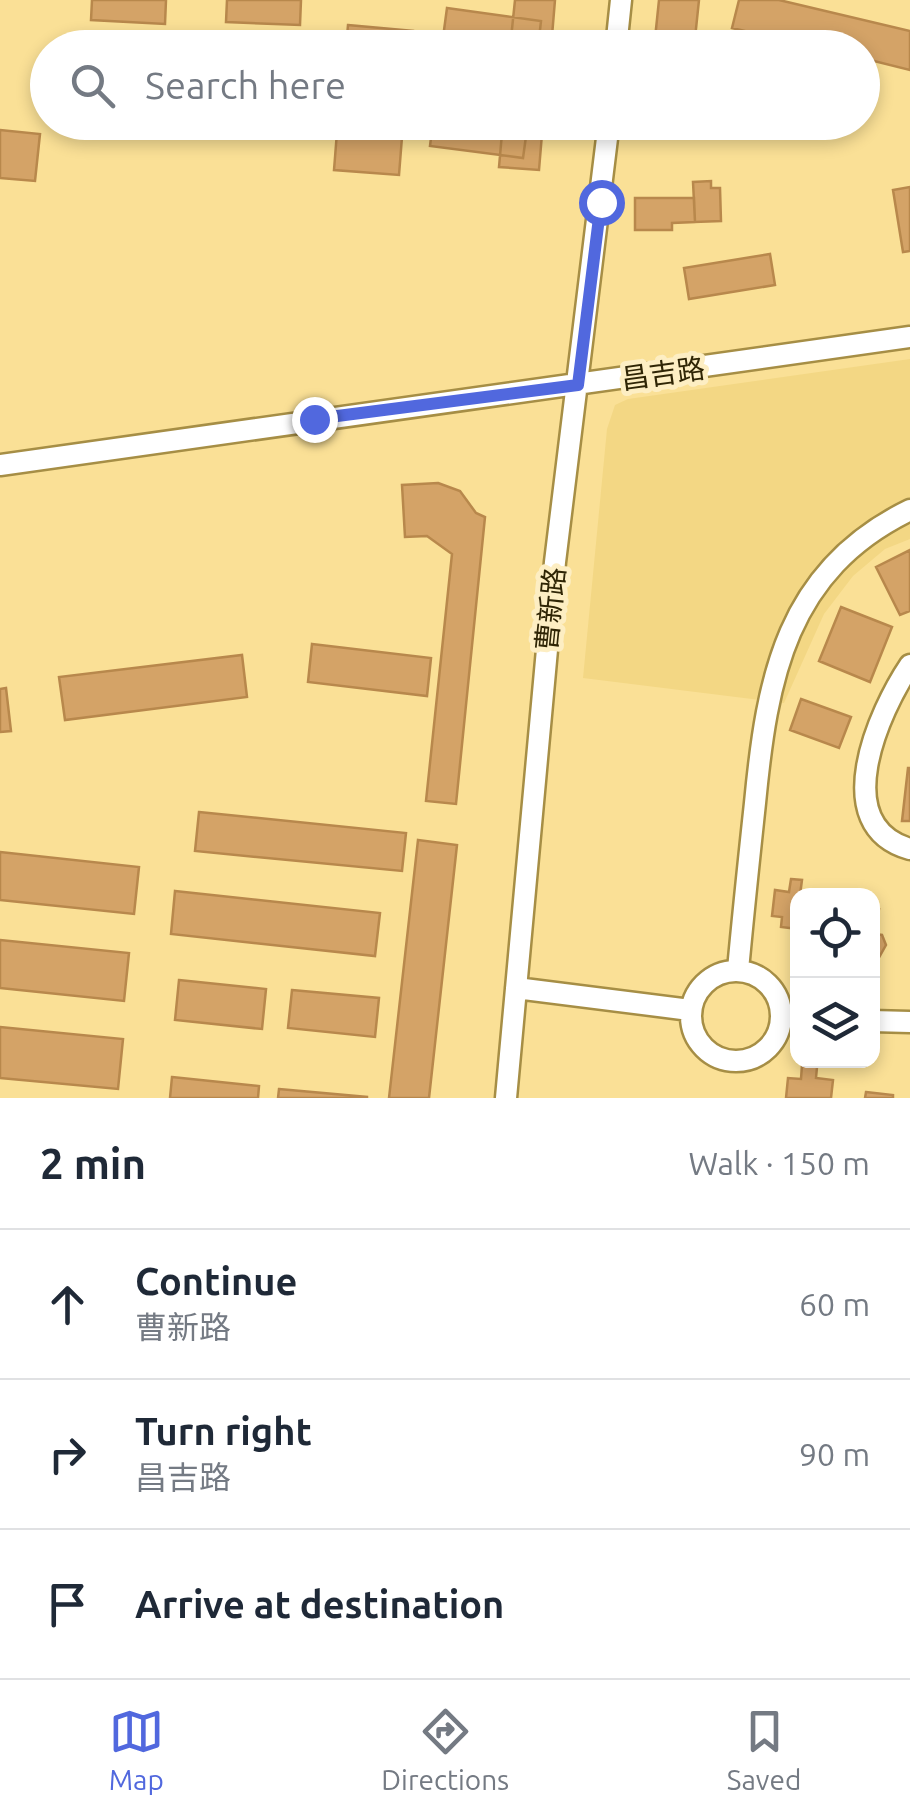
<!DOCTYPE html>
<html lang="en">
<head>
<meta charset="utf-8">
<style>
	:root { --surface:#fff; --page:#f2f2f3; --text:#1f2937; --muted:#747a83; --line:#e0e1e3; --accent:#5168de }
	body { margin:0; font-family:Ubuntu,"Noto Sans SC",sans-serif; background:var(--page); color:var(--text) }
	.controls { position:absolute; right:30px; bottom:30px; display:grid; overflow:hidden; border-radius:20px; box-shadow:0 5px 15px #0003 }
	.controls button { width:90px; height:90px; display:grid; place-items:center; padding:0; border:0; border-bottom:2px solid var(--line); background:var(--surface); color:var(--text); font:50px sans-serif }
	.stop { position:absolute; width:30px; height:30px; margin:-22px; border:8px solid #5168de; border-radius:50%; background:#fff }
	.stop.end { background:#5168de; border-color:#fff; box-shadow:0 2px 10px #0008 }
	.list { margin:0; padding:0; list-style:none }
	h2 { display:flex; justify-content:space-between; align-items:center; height:130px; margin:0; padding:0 40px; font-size:42px }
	h2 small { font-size:32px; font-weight:400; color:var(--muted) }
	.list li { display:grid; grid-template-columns:65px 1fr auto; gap:30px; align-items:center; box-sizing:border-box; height:150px; padding:0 40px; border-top:2px solid var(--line) }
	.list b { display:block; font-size:38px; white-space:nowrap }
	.list p { margin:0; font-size:32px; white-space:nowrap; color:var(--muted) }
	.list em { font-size:32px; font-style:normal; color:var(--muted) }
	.icon { flex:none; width:55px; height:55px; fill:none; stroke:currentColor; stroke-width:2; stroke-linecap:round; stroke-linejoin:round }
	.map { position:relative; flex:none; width:910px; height:1098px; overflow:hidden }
	.search { position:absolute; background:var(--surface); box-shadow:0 5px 15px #0003; left:30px; right:30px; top:30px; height:110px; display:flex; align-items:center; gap:25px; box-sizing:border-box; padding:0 35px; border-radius:55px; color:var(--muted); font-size:38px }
	.sheet { height:580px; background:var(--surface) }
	nav { display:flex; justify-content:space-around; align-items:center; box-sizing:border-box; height:140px; border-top:2px solid var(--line); background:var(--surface); font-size:28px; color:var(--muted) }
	nav a { display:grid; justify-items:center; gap:5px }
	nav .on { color:var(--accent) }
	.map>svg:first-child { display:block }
</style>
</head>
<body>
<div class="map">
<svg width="910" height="1098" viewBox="0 0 910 1098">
	<rect width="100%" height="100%" fill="#fae096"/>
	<path fill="#f3d784" d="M910 359V539L885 549 853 576 824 614 784 703 583 678 607 429 615 405 628 399Z"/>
	<path fill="#d4a367" stroke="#b8884c" stroke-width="2.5" d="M92 0H166L165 24 91 20Z
		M227 0H301L300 25 226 22Z
		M515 0H555L551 48H510Z
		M659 0H699L694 48H654Z
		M739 0H779L910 31V70L862 58V48H817L732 28Z
		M447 8 541 21 538 48 442 45Z
		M348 25 413 31 412 48H346Z
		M168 122H242L241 138 167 134Z
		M433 122H528L523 158 430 146Z
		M503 122H543L539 170 499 167Z
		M0 130 40 134 35 181 0 178Z
		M337 132 402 137 399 175 334 170Z
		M711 181V188H720L721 221 695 222 693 182Z
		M910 187V251L903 252 893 190Z
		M635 198H694L695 222 672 223V230H635Z
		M770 254 775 285 689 299 684 268Z
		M438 483 460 491 476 513 485 517 456 804 426 801 452 554 427 536 405 537 402 485Z
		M910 550V611L900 615 876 567Z
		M841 607 892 627 870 682 819 661Z
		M312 644 431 658 427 696 308 682Z
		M242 655 247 697 65 720 59 677Z
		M6 688 11 731 0 732V689Z
		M801 699 851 717 839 748 790 730Z
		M908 768H910V821H902Z
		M199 812 406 833 402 871 195 851Z
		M418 840 457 845 429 1098H389Z
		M0 852 139 867 134 914 0 900Z
		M791 879 802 880 800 895 806 896H798V929L781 927 782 917 772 916 775 890 789 892Z
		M175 891 380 913 375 956 171 934Z
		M872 908 879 909 875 934 882 935 886 945 877 961 872 960Z
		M0 940 129 953 124 1001 0 988Z
		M179 980 266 989 262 1029 175 1020Z
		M292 990 379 998 375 1037 288 1028Z
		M0 1027 123 1039 118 1089 0 1078Z
		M802 1065 817 1067 816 1078 833 1080 831 1098H786L788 1078 801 1079Z
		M172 1077 259 1086 258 1098H170Z
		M279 1089 367 1097V1098H278Z
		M866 1092 893 1095V1098H865Z"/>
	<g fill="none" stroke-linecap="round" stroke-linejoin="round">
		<g stroke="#a68e45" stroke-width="25">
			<path id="minor" d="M616 48 621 0
				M0 465 910 337
				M910 665C879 711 827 826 910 849
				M738 970C743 915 749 859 755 803 767 678 786 570 910 510
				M691 1016a45 45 0 1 1 90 0a45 45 0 1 1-90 0Z
				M516 988 690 1010
				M872 1021 910 1022
				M506 1098 555 562 609 122"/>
		</g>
		<use href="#minor" stroke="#fff" stroke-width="20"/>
	</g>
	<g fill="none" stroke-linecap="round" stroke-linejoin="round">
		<path stroke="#5168de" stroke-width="12" d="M314 419 578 385 601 202"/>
	</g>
	<g text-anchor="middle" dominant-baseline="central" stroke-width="10" stroke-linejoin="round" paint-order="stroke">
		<g font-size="28" fill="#2f2505" stroke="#fdeec3">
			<text transform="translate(663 373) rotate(-8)">昌吉路</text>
			<text transform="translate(550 609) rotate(-84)">曹新路</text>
		</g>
	</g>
</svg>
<div class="controls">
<button><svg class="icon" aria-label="locate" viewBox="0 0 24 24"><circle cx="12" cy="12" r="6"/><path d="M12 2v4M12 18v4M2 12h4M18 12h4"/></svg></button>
<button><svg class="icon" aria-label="layers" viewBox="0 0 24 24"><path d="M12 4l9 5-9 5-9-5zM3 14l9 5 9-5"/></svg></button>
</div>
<div class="stop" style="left:601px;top:202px"></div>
<div class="stop end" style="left:314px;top:419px"></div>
<div class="search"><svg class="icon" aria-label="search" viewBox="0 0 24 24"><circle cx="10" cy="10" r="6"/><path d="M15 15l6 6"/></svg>Search here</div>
</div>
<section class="sheet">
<h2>2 min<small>Walk · 150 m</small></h2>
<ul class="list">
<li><svg class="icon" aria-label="ahead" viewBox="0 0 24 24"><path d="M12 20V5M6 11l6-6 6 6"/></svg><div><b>Continue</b><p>曹新路</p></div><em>60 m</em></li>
<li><svg class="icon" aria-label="right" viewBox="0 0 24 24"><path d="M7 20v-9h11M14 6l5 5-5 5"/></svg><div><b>Turn right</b><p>昌吉路</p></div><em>90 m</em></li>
<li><svg class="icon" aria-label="arrive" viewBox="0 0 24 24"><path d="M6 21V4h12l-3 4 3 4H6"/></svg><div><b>Arrive at destination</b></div></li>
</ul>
</section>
<nav>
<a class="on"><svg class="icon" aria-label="map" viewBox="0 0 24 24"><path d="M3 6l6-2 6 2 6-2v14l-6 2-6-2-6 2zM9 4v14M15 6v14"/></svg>Map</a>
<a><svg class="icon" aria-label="directions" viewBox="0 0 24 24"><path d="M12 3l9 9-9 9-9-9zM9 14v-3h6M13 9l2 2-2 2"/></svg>Directions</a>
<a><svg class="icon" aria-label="saved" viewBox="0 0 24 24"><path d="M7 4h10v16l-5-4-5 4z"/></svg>Saved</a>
</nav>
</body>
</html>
